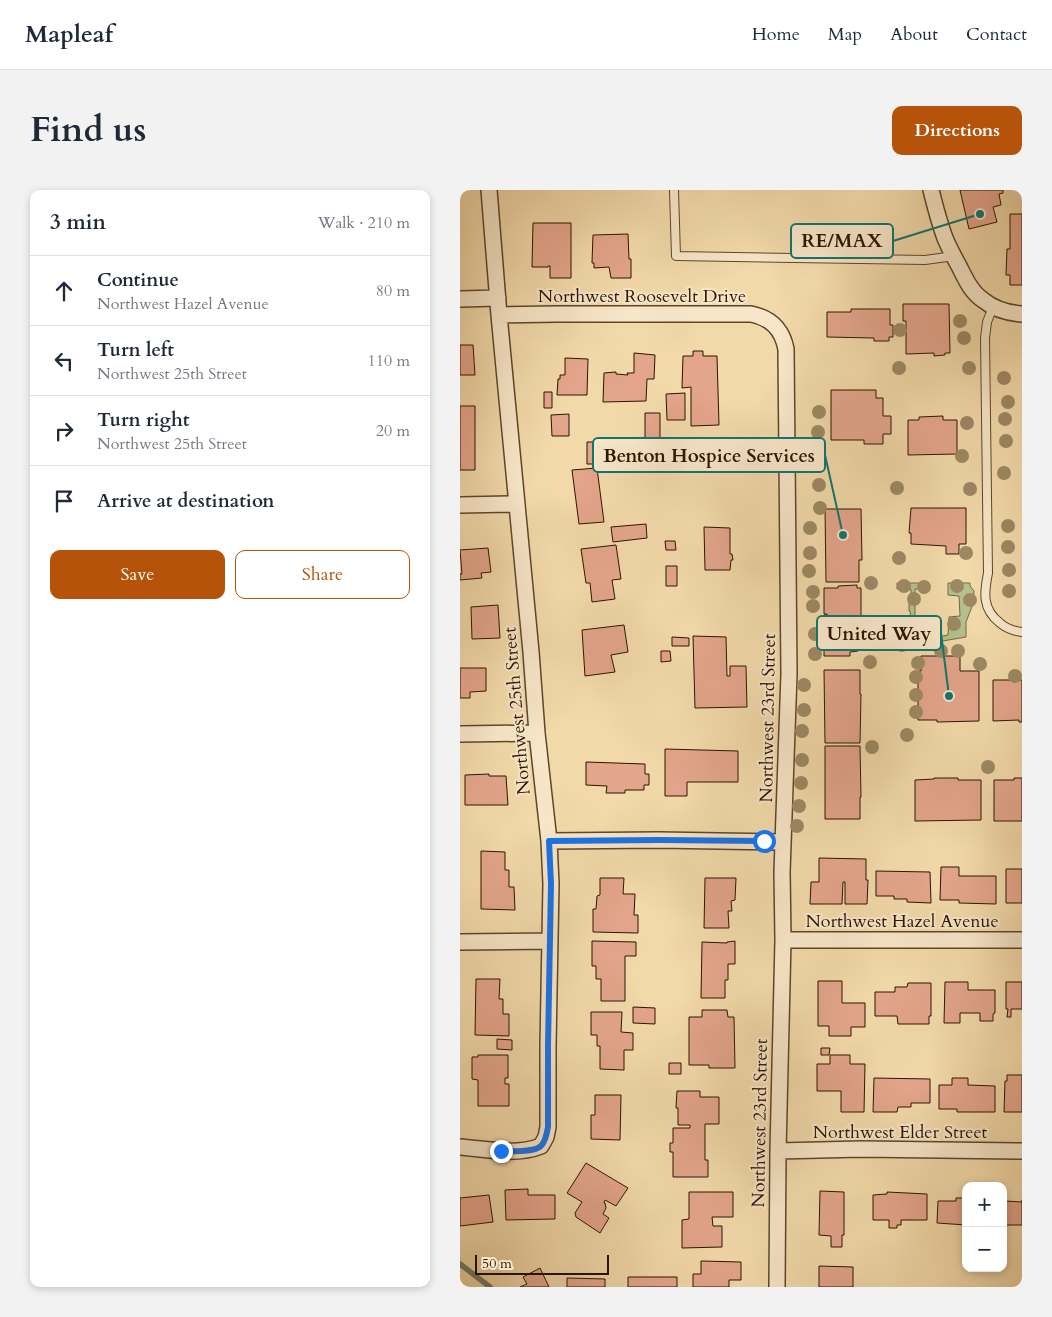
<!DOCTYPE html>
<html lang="en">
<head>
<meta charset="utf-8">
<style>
	:root { --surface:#fff; --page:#f2f2f3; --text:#1f2937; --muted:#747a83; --line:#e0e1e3; --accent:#b45309 }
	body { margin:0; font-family:Cardo,serif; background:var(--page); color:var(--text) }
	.controls { position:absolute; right:15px; bottom:15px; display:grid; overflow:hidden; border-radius:10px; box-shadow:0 2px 8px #0003 }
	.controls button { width:45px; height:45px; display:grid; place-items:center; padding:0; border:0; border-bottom:1px solid var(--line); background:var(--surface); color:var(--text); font:25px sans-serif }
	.scale { position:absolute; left:15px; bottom:12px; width:134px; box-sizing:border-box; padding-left:5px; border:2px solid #2c1500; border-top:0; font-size:14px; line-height:18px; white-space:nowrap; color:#2c1500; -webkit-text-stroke:4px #f7e6c8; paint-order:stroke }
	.stop { position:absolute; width:15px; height:15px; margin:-11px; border:4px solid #1a73e8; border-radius:50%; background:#fff }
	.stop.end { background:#1a73e8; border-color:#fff; box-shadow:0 1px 5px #0008 }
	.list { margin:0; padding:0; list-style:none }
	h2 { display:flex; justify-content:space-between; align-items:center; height:65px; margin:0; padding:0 20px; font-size:21px }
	h2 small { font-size:16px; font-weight:400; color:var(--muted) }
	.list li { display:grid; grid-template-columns:32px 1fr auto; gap:15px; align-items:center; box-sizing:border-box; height:70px; padding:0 20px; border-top:1px solid var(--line) }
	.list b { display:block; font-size:19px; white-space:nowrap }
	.list p { margin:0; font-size:16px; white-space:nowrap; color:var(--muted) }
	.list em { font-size:16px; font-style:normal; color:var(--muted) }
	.actions { display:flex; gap:10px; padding:15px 20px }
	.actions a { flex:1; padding:11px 0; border:1px solid var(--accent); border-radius:10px; text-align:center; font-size:18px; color:var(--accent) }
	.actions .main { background:var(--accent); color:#fff }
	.icon { flex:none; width:28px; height:28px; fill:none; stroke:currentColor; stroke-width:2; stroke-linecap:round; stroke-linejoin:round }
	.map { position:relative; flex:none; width:562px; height:1097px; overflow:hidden; border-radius:10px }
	header { display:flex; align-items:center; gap:30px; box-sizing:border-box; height:70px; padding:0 25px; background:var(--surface); border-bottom:1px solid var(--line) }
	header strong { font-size:24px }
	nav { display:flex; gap:28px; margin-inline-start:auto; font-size:18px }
	.intro { display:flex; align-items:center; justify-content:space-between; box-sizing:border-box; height:120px; padding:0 30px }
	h1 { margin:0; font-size:35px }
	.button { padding:12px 22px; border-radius:10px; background:var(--accent); color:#fff; font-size:18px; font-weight:700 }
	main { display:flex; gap:30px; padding:0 30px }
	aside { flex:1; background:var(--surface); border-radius:10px; box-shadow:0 2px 8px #0003 }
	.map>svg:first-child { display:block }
</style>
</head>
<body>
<header>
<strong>Mapleaf</strong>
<nav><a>Home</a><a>Map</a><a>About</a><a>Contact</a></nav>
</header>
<div class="intro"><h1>Find us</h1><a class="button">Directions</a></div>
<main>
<aside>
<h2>3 min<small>Walk · 210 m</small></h2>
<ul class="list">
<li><svg class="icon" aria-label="ahead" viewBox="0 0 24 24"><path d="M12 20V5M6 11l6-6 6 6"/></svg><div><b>Continue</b><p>Northwest Hazel Avenue</p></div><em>80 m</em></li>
<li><svg class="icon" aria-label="left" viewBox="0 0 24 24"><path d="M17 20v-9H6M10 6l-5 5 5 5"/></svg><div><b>Turn left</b><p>Northwest 25th Street</p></div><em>110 m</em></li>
<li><svg class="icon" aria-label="right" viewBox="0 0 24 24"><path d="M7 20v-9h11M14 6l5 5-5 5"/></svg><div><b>Turn right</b><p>Northwest 25th Street</p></div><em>20 m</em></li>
<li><svg class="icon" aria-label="arrive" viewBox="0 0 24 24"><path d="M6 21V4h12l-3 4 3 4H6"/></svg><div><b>Arrive at destination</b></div></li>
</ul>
<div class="actions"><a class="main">Save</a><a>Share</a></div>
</aside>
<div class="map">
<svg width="562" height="1097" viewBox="0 0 562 1097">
	<rect width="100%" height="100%" fill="#f2d9aa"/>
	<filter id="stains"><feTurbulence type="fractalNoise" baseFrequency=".004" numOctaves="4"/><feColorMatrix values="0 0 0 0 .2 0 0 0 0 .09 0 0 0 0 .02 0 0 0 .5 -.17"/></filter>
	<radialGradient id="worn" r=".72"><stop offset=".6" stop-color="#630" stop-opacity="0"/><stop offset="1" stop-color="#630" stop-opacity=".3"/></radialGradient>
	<path fill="#b4c08d" stroke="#706a46" d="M437 393H468V399H455V443H468L469 449 488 445 489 427 500 426 499 406 488 405V393H510V396L514 401 513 414 506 432V447L436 459 437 450H449V428H451L450 421H449V406H451V399H437Z"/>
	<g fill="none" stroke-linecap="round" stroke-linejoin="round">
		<path stroke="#6f7769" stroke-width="5.5" d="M0 1074 30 1097"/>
	</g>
	<path fill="#e3a58b" stroke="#2c1500" d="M500 0H543V3L539 4 541 15 533 17 537 32 509 39Z
		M550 24H562V95H550V85H546L547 59H550Z
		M73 33H111V88H90V76H88V77H72Z
		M168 44 169 69H171V88H151L149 77 134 78V73H132L133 45Z
		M443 114H489L490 163H485V165L474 166V163L446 164V131H443Z
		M391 119H430V135H433V147H429V151H414V148L367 147V122H391Z
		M0 155H13L15 185H0Z
		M233 161H243V166H257L259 235 231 236V197L222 198 223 166H233Z
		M174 163 195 165 194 189H187L186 211 143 212 144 183 156 182V184L168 185 167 183H174Z
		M105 168 128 169 127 205H97L98 189H100V185H105Z
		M371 200H416V208H423V226H431V244H423V254H404V250H371Z
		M84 202H92V218H84Z
		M225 203V230H207L206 204Z
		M0 216H15V280H0Z
		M185 223H200V249H185Z
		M109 224V246H92L91 225Z
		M483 226V230H497V264L448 265V230H459V227Z
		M127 252H153L154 274H127Z
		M137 278 144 332 119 334 112 280Z
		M451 318H506V354H499V364H486V356L451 354V343H449Z
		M365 319H401L402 370H399V392H366Z
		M186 334 187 348 153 352 151 337Z
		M244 337 270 338V364H272L273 370H271L270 380H245Z
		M205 351H215L216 360H206Z
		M156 355 161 389 152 390 155 409 132 412 130 393H126L121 359Z
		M28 358 31 382 21 383 22 388 0 390V384H2L0 360Z
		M206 376H217V396H206Z
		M397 395V398H401V426H398V430H401V453H398V461L390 462V466H364V453H366V451H364V425H367V424H364V398H378V396Z
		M38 415 40 448 12 449 11 417Z
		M164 435 168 462 151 465 155 482 125 486 122 440Z
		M233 446 266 447 267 486H270V476H286L287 517 235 518Z
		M212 447 229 448V456H212Z
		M201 461H210L211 471 201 472Z
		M461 466H500V481H519V531L477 532V530H458V481H461Z
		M0 478H26V501L10 502V508H0Z
		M364 480H400V504H401L400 553H365Z
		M533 490H562V532H559V530L533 531Z
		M365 556H400L401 607H400V629H365Z
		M205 559 278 561V592H227V606H205Z
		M126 572 185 574V584H189V595H184V600H165V603H146L147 596 126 595Z
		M29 584V586H46L48 615H5V585Z
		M474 588H498V590H521V630L455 631V590L474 589Z
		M554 588H562V631H534V590H554Z
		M21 661 45 662V680H49V697H54L55 720 21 719Z
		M359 668 406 669V690H408L407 714H385V692H383L382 714H350L351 692H359Z
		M481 677H499V686H536V714L499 713V710H480Z
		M546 679H562V713H546Z
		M416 681 470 682 471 713 447 712V709H434V706H416Z
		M140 688H164L163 704H175L174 725H178V743L133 742V719H136L137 706 140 705Z
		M245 688H276L275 710 271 711 272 721H268L269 738H244Z
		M132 751 176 752V766H165V811H141V789H136V776H132Z
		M275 751V774H268V790H265V808H241L242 752 267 753V752Z
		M16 789H40L39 809H43V824H49V846L15 845Z
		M358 791H382V813H405V837H391V846H369V836H358Z
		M485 792H508V800H535V823L533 824V831H520V823H500V833H484Z
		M546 792H562V819H551V827H547L548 819H546Z
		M448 793H471V826H469V834H438L437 826H415V802H435V797H447Z
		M173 817 195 818V834L173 833Z
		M242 820H267L268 827H274L275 878H249V875H229V827H242Z
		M131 822H162L161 842 173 843V860H164V880L140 879V856H137V845H131Z
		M37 849 52 850V860L37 859Z
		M361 858H370L369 865H361Z
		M18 865H48V888H45V894H49V916H18V890L12 889V867H18Z
		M370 865H390V874H405L404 922H381V901H357V874H370Z
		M209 873H221V884H209Z
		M547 885H562V922H544L545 891H547Z
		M414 888 470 889V913H451V917H438L437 922H413Z
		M492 888H508V895L535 896V922H497V919H479V895H492Z
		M217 901H240V907H259V934H245V970H248V987H213V962H210V953H213V938H230V935H218V918H216Z
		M135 905H161L160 950 131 949V925H135Z
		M126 973 168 998 156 1016 145 1010 144 1013H145L146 1018 143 1024 149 1028 140 1043 116 1027 115 1023 122 1012 107 1003Z
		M68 999V1005H95V1029L46 1030 45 1000Z
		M360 1001 384 1002V1045H382V1057H371V1046L359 1045Z
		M229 1002H273V1027H252L253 1036H262V1057L222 1058V1030L229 1029Z
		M427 1002 467 1004V1030H441V1035H437V1038H429V1030H413V1005L427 1004Z
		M29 1005 33 1032 0 1036V1008Z
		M496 1008H506V1035L477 1033 478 1011H496Z
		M562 1010V1035H543L544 1011 562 1012Z
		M241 1071 281 1072V1090H269V1097H233V1084H241Z
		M359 1076 393 1077V1097H359Z
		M80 1078 89 1097H60L67 1094 63 1087Z
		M168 1087H217V1097H168Z
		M107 1088 145 1089V1097H107Z"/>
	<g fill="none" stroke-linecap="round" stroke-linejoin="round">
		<g stroke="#5e462a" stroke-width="10">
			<path id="lane" d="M214 0 216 66 465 70 494 66
				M533 117 527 132 525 148 528 383C524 403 522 419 540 433 547 439 553 441 562 442"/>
		</g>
		<g stroke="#5e462a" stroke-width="18">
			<path id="street" d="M471 0C475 16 479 32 485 48 489 58 494 67 499 76 505 88 511 102 523 110 534 119 548 123 562 124
				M0 109 38 108
				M39 125 96 124H291C311 128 322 139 326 159L329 484 322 682 323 750 318 961 317 1097
				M0 315 57 314
				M0 544 77 543
				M89 651 199 650 323 652
				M323 750H562
				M0 752 90 751
				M0 957C26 959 56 966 81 956L86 947 88 937V855L91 694 89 651 77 543 71 462 39 125 29 0
				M318 961 401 959 562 961"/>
		</g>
		<use href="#lane" stroke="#f7e6c8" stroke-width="8"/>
		<use href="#street" stroke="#f7e6c8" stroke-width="15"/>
	</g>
	<g fill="#9c8964">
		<circle cx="500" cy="131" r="7"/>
		<circle cx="440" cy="140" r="7"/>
		<circle cx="504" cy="148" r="7"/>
		<circle cx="439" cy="178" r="7"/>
		<circle cx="509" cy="178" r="7"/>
		<circle cx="544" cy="188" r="7"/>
		<circle cx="548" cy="212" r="7"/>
		<circle cx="359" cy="222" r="7"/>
		<circle cx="545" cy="229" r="7"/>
		<circle cx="507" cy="233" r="7"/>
		<circle cx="358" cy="242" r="7"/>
		<circle cx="546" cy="251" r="7"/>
		<circle cx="502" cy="266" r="7"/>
		<circle cx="357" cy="276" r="7"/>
		<circle cx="544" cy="283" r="7"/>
		<circle cx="359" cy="295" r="7"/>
		<circle cx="437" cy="298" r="7"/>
		<circle cx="510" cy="299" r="7"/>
		<circle cx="360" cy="318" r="7"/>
		<circle cx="548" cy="336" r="7"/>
		<circle cx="350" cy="338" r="7"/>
		<circle cx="548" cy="357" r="7"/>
		<circle cx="350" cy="363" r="7"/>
		<circle cx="506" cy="363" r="7"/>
		<circle cx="439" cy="368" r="7"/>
		<circle cx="549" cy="380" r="7"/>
		<circle cx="349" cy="381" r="7"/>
		<circle cx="411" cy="393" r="7"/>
		<circle cx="444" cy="396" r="7"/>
		<circle cx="497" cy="396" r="7"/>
		<circle cx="464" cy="397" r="7"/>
		<circle cx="549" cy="401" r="7"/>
		<circle cx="353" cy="402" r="7"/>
		<circle cx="454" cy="409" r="7"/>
		<circle cx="510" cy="410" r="7"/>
		<circle cx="353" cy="416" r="7"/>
		<circle cx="494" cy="434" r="7"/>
		<circle cx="355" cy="444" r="7"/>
		<circle cx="442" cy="455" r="7"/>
		<circle cx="481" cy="461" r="7"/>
		<circle cx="498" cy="461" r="7"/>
		<circle cx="355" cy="464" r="7"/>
		<circle cx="410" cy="472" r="7"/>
		<circle cx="458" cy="473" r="7"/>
		<circle cx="520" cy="474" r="7"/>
		<circle cx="555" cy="486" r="7"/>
		<circle cx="456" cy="487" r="7"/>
		<circle cx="344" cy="495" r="7"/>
		<circle cx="456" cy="505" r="7"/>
		<circle cx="344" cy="520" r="7"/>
		<circle cx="456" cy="522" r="7"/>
		<circle cx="342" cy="541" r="7"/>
		<circle cx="447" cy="545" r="7"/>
		<circle cx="412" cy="557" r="7"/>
		<circle cx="342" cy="570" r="7"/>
		<circle cx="528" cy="577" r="7"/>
		<circle cx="341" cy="593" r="7"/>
		<circle cx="339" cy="616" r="7"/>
		<circle cx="337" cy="636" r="7"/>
	</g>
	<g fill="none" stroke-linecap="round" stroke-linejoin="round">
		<path stroke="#1a73e8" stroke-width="6" d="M41 961C51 961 73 963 81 956 85 952 87 943 88 937V855L91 694 89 651 198 650 304 651"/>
	</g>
	<g text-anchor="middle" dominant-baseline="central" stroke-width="4" stroke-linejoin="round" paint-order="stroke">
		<g font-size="18" fill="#2c1500" stroke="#f7e6c8">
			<text x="182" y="106">Northwest Roosevelt Drive</text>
			<text transform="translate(57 521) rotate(-95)">Northwest 25th Street</text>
			<text transform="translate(308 528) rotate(-89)">Northwest 23rd Street</text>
			<text x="442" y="731">Northwest Hazel Avenue</text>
			<text transform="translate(300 933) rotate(-89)">Northwest 23rd Street</text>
			<text x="440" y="942">Northwest Elder Street</text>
		</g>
	</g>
	<path fill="none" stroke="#0f766e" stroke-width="2" d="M520 24L433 51M383 345L365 265M489 506L481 443"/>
	<g fill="#0f766e" stroke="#f7e6c8" stroke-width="2">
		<circle cx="520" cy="24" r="5"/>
		<circle cx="383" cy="345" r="5"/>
		<circle cx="489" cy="506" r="5"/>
	</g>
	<g fill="#f7e6c8" stroke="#0f766e" stroke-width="2">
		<rect x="331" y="34" width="102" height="34" rx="5"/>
		<rect x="133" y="248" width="232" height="34" rx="5"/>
		<rect x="357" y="426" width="124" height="34" rx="5"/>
	</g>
	<g font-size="19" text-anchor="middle" font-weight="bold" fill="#2c1500">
		<text x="382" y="57">RE/MAX</text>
		<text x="249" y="272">Benton Hospice Services</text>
		<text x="419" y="450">United Way</text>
	</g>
	<rect width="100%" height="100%" filter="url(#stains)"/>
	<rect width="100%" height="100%" fill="url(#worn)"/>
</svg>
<div class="controls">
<button>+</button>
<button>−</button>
</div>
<div class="scale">50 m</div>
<div class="stop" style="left:304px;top:651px"></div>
<div class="stop end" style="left:41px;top:961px"></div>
</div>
</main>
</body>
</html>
